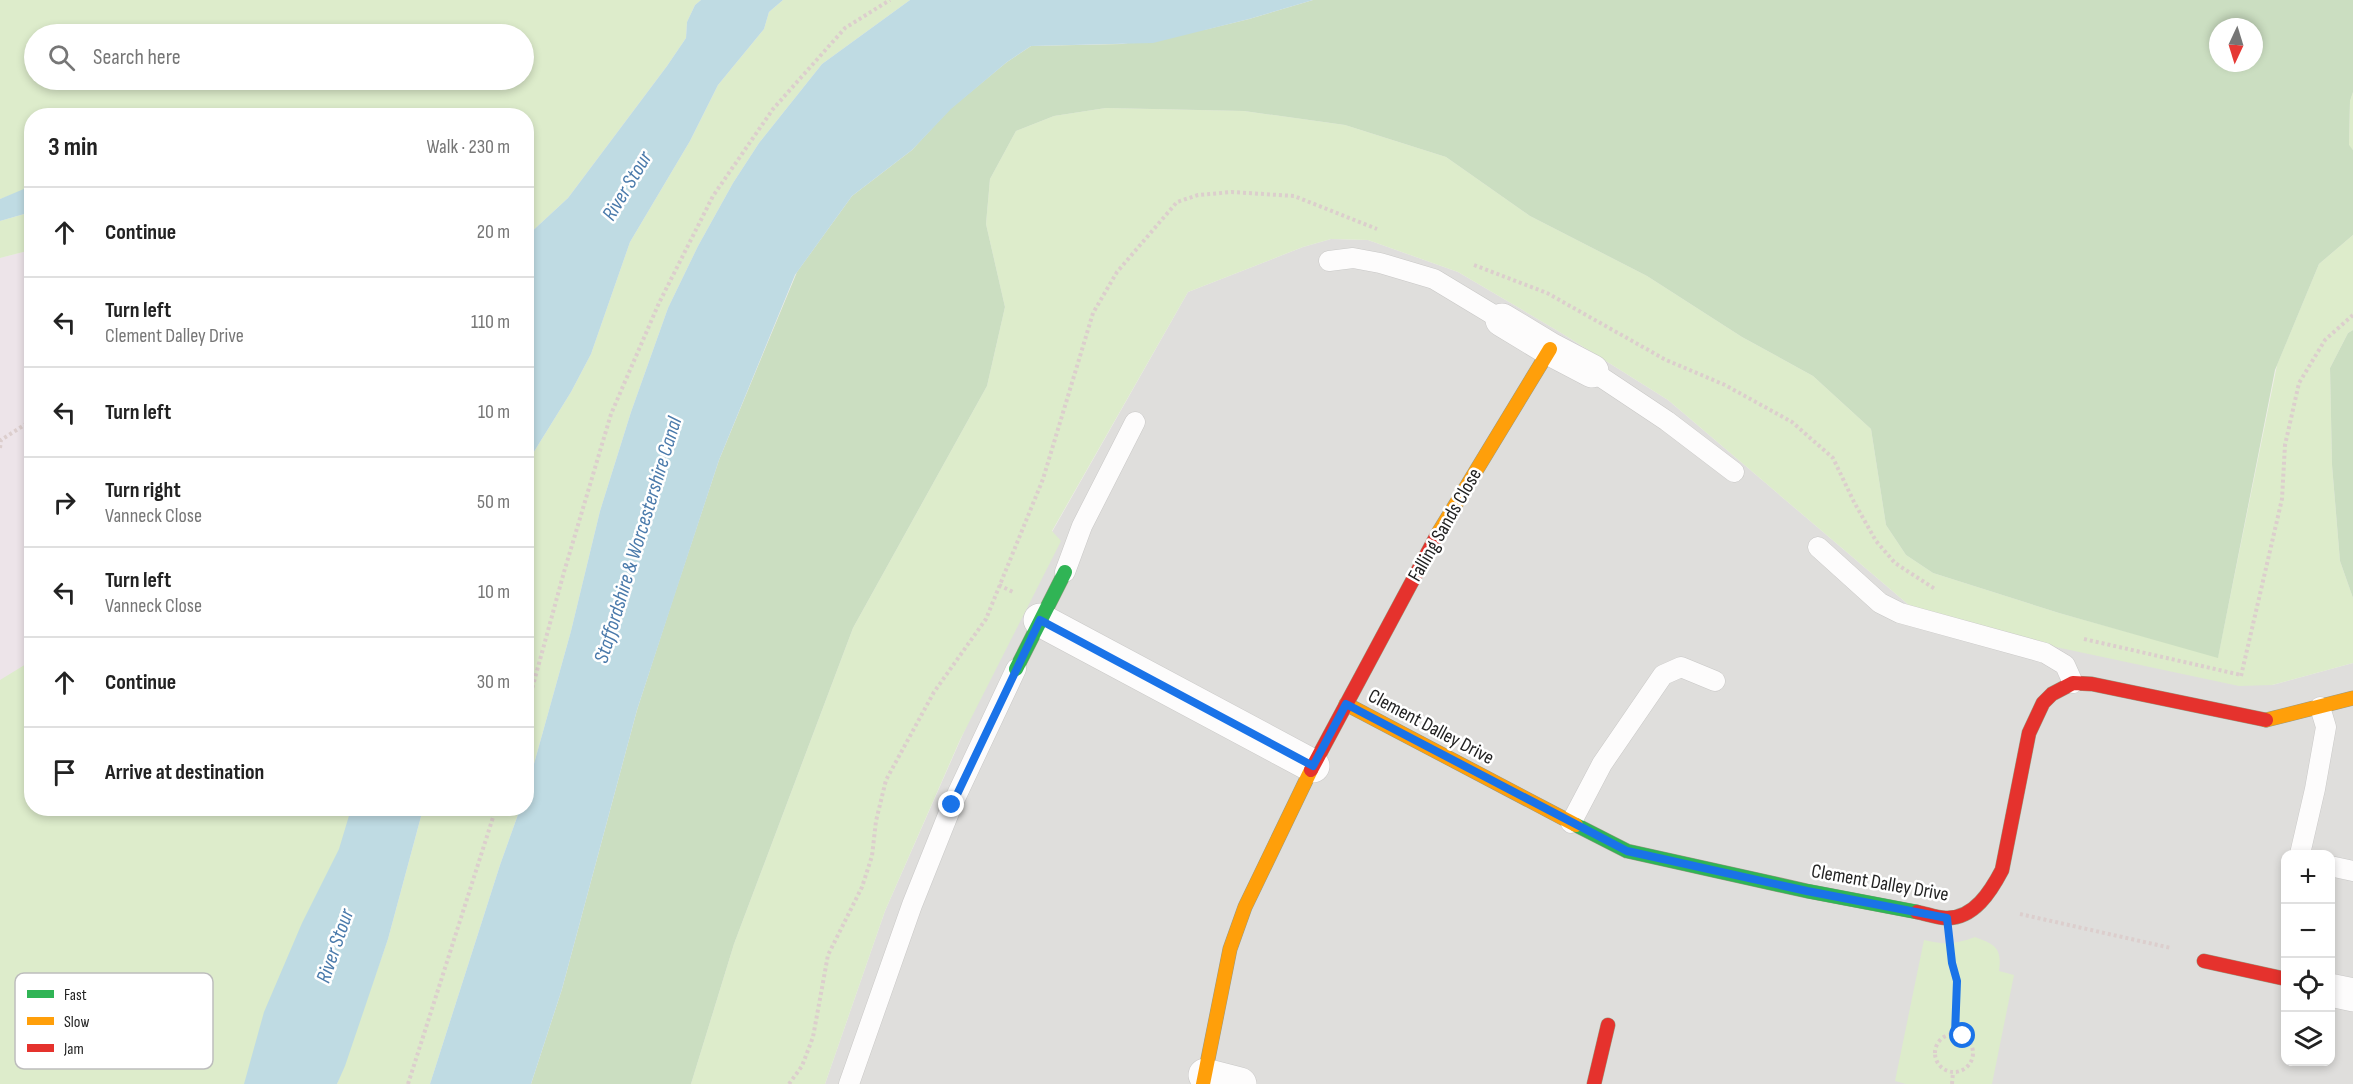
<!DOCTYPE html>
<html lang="en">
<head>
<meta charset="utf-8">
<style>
	:root { --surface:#fff; --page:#f6f6f6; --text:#222; --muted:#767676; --line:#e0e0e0 }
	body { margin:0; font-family:"Sofia Sans Condensed",sans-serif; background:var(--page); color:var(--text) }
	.controls { position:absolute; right:18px; bottom:18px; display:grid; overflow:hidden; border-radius:12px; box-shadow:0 3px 9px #0003 }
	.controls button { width:54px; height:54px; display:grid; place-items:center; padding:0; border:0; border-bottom:2px solid var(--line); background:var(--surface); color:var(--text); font:30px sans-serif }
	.compass { position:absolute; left:2209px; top:18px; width:54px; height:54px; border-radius:50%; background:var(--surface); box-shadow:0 3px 9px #0003; rotate:184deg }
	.stop { position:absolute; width:18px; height:18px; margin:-14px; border:4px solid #1a73e8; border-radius:50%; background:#fff }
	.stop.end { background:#1a73e8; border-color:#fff; box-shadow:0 2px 6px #0008 }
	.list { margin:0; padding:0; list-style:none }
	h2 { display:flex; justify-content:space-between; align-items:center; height:78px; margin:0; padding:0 24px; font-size:26px }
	h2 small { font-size:20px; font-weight:400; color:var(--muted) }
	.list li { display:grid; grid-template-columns:39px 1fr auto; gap:18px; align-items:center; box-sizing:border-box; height:90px; padding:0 24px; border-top:2px solid var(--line) }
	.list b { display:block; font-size:22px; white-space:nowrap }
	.list p { margin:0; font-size:20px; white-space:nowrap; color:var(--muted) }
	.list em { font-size:20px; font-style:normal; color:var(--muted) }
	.icon { flex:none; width:33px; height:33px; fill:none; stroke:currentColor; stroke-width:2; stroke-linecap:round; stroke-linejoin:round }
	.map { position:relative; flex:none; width:2353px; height:1084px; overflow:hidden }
	.search { position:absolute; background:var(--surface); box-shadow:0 3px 9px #0003; left:24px; top:24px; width:510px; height:66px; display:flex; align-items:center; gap:15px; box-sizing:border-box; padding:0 21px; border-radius:33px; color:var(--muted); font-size:22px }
	.panel { position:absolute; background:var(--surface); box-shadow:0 3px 9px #0003; left:24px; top:108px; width:510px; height:708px; border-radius:24px }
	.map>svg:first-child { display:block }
</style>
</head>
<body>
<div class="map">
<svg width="2353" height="1084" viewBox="0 0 2353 1084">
	<rect width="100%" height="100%" fill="#f0eeeb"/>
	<path fill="#dfdedc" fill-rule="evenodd" d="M1331 239 1368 240 1458 272 1558 331 1668 400 1910 606 2272 685 2353 663V1084H825L885 911 1052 532 1188 292 1303 247ZM2286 854H2330V1062H2286Z"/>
	<path fill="#ede4e9" d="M31 250V666L0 687V258Z"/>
	<path fill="#ddeccb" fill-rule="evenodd" d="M0 0H701L695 5 687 22 686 38 667 66 568 198 527 236 526 116H32L31 188 0 199ZM34 34H524V80H34Z
		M783 0H910L822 64 759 143 733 183 698 246 668 308 631 412 600 511 571 631 527 789V463L571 392 591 354 630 242 690 141 718 85 764 29 769 12Z
		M2353 92V150L2349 146 2350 101Z
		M1106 108 1244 111 1345 125 1446 157 1530 216 1647 276 1742 337 1813 376 1871 429 1886 525 1906 555 1933 573 2059 613 2218 657 2277 365 2319 264 2353 235V330L2348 333 2330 368 2332 465 2340 561 2353 598V663L2272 685 2239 686 2051 646 1910 606 1668 400 1558 331 1458 272 1368 240 1331 239 1303 247 1188 292 1052 531 1061 541 960 740 885 911 825 1084H691L734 944 853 628 987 386 1005 307 986 224 990 179 1016 131 1054 116Z
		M31 212V250L0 258V221Z
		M31 661 32 808 363 809 284 1084H0V680Z
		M423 809H520L500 865 430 1084H337L388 939Z
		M1975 937C1996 945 2002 948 1999 971L2014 975 1992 1084H1906L1895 1081 1924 940C1943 945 1957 944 1975 937Z"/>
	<path fill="#cbdec1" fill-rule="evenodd" d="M1313 0H2353V92L2350 101 2349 145 2353 150V235L2319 264 2275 370 2218 658 2059 613 1933 573 1906 555 1886 525 1871 429 1813 376 1742 337 1647 276 1530 216 1446 157 1345 125 1244 111 1106 108 1054 116 1016 131 990 179 986 224 1005 307 987 386 853 628 734 944 691 1084H531L562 989 637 710 672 602 719 460 797 272 852 196 912 150 950 109 1007 62 1031 46 1122 44 1208 29 1249 19ZM2218 27H2254V63H2218Z
		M2353 330V598L2340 561 2332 465 2330 368 2348 333Z"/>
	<path fill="#bfdbe3" d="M701 0H783L769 12 764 29 718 85 690 141 630 242 591 354 571 392 527 463 526 305 529 300 526 298 527 236 568 198 667 66 686 38 687 22 695 5Z
		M910 0H1313L1249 19 1153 43 1031 46 1007 62 951 109 912 150 852 196 795 275 719 460 637 710 562 989 531 1084H430L500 865 520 809 526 808 527 789 571 631 600 511 631 412 668 308 698 246 733 183 759 143 822 64Z
		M31 186V212L0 221V199Z
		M351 809H423L388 939 345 1066 337 1084H244L264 1012 302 923 339 849Z"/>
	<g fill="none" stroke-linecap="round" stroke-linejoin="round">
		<g stroke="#c9c8c7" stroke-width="21">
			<path id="lane" d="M1329 261 1353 258 1380 263 1434 279 1502 320
				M1592 371 1667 421 1734 472
				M1818 547 1880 603 1900 613 2045 653 2065 665 2073 683
				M1065 572 1082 526 1135 422
				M1571 823 1602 764 1663 675 1681 667 1715 681
				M2300 854 2315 789 2326 727 2320 707
				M2330 866 2353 871
				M849 1084 912 905 952 805 1016 669"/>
		</g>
		<g stroke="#c9c8c7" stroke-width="34">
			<path id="street" d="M1502 320 1550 349 1592 371
				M1040 620 1313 766
				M2330 990 2353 995
				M1205 1075 1240 1084"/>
		</g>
		<g stroke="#999a82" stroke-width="15">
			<path id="fast" d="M1016 669 1065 572
				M1576 825 1627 851 1807 891 1917 912"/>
		</g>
		<g stroke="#999a82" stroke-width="15">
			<path id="slow" d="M1437 535 1550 349
				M1346 704 1576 825
				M2266 720 2353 698
				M1203 1084 1230 949 1245 907 1311 770"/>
		</g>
		<g stroke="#999a82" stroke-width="15">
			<path id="jam" d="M1311 770 1437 535
				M1917 912C1927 914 1937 918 1946 918 1974 919 1991 891 2002 870L2029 733 2043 703 2052 694 2073 683 2092 684 2266 720
				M2204 961 2286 979
				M1594 1084 1608 1025"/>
		</g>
		<path stroke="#dccecd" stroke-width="4" stroke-dasharray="3 3" stroke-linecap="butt" d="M1474 265 1547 293 1666 360 1725 385 1792 422 1833 458 1854 502 1876 541 1895 563 1935 589
			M32 390V396
			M0 448 1 440 32 420
			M999 585 1013 592
			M2084 639 2241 675
			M2241 676 2282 499 2285 445 2299 383 2325 340 2353 315
			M526 711 564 572 611 414 659 303 713 196 773 109 845 28 890 0
			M2020 914 2171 948
			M1951 954 1957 981 1955 1034
			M1935 1053a19 19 0 1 1 38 0a19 19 0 1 1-38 0Z
			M408 1084 496 808
			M789 1084 802 1066 813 1037 828 955 862 887 872 856 876 821 886 780 934 692 986 619 1043 479 1093 313 1117 272 1177 202 1198 195 1232 192 1294 196 1377 229
			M1952 1084 1953 1072"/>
		<use href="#lane" stroke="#fdfcfc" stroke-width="20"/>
		<use href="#street" stroke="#fdfcfc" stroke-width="33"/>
		<use href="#fast" stroke="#30b455" stroke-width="14"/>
		<use href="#slow" stroke="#ff9f0a" stroke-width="14"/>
		<use href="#jam" stroke="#e5322d" stroke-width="14"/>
	</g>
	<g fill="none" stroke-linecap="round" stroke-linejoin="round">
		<path stroke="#1a73e8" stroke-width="8" d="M952 805 1040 620 1313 766 1346 704 1627 851 1807 891 1947 918 1952 963 1957 981 1955 1034 1963 1036"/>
	</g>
	<g text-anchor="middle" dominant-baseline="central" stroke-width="5" stroke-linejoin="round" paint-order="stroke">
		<g font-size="20" fill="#222" stroke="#fff">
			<text transform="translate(1445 525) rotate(-60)">Falling Sands Close</text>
			<text transform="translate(1431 727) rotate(28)">Clement Dalley Drive</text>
			<text transform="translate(1880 883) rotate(10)">Clement Dalley Drive</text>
		</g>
		<g font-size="21" font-style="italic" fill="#4a7aab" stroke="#fff">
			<text transform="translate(627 186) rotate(-59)">River Stour</text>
			<text transform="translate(638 540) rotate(-73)">Staffordshire &amp; Worcestershire Canal</text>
			<text transform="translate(335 946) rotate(-71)">River Stour</text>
		</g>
	</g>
	<rect x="15" y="973" width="198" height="96" rx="9" fill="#fff" stroke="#bdbdbd" stroke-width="1.5"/>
	<rect x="27" y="990" width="27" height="8" fill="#30b455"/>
	<rect x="27" y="1017" width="27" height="8" fill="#ff9f0a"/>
	<rect x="27" y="1044" width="27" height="8" fill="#e5322d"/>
	<g font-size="16" fill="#222">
		<text x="64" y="1000">Fast</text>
		<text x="64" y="1027">Slow</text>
		<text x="64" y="1054">Jam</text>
	</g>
</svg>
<div class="controls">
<button>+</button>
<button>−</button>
<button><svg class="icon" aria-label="locate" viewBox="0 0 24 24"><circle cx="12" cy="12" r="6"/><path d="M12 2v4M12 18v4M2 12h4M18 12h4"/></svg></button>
<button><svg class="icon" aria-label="layers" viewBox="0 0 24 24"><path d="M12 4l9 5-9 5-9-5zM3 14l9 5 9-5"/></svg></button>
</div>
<svg class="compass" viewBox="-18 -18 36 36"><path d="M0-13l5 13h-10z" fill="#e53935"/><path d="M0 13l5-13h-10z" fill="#767676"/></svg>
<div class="stop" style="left:1963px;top:1036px"></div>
<div class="stop end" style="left:952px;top:805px"></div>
<div class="search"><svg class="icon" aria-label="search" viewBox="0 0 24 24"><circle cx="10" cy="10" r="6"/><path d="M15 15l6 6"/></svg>Search here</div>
<section class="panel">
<h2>3 min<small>Walk · 230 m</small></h2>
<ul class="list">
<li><svg class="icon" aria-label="ahead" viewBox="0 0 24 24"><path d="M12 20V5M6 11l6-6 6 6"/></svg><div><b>Continue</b></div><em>20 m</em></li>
<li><svg class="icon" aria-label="left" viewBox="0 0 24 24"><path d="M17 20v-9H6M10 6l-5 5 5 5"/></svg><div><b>Turn left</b><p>Clement Dalley Drive</p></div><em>110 m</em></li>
<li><svg class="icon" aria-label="left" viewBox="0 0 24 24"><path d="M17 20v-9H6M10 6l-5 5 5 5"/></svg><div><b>Turn left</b></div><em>10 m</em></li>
<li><svg class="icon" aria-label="right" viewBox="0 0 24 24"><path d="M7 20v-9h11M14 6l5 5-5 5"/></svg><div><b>Turn right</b><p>Vanneck Close</p></div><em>50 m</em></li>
<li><svg class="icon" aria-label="left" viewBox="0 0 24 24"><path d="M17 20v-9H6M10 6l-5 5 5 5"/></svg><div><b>Turn left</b><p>Vanneck Close</p></div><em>10 m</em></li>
<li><svg class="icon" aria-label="ahead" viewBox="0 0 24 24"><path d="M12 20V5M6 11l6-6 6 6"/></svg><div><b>Continue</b></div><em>30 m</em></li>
<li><svg class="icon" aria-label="arrive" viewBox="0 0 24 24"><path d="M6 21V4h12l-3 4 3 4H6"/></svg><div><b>Arrive at destination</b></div></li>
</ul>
</section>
</div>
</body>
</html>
